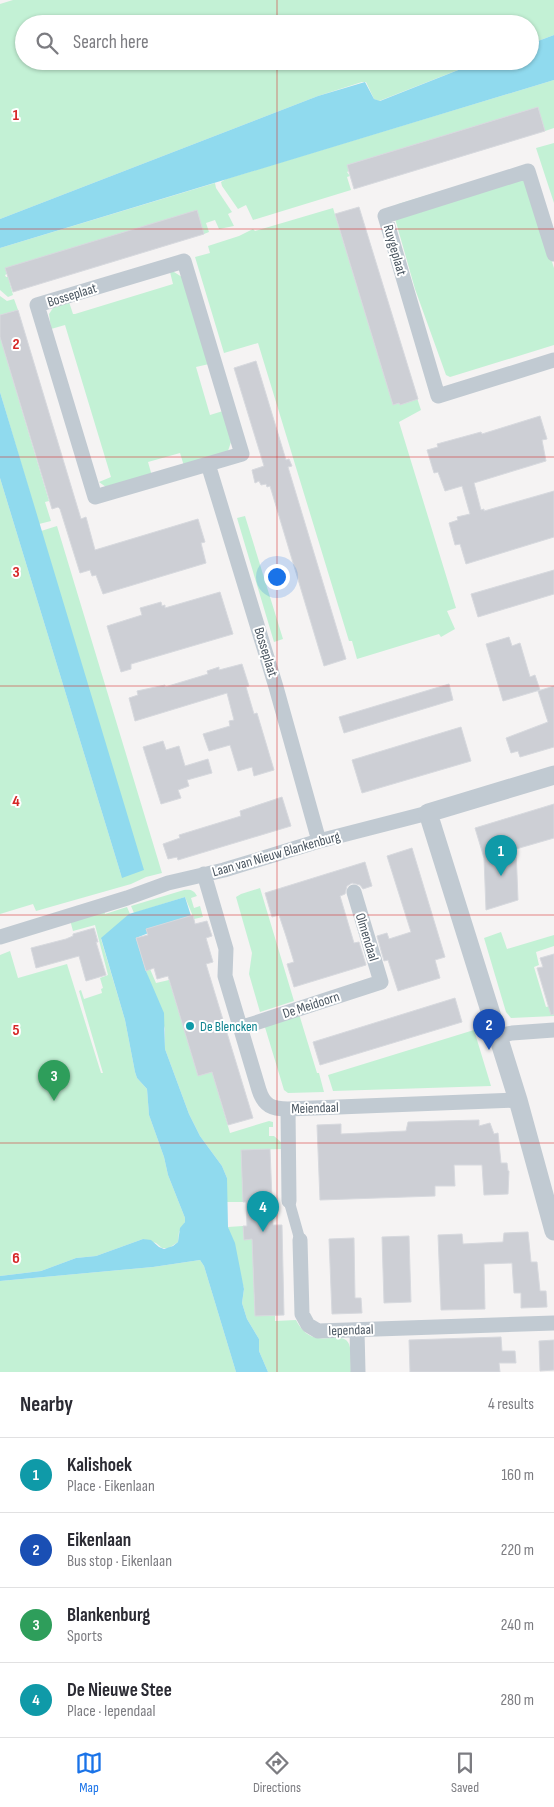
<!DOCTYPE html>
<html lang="en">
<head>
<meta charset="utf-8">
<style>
	:root { --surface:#fff; --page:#f7f7f7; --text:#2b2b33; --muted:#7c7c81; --line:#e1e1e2; --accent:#1a73e8 }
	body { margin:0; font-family:"Sofia Sans Condensed",sans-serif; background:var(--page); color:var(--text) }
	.you { position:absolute; left:276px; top:576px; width:18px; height:18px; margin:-12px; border:4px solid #fff; border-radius:50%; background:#1a73e8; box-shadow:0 0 0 8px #1a73e833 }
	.badge { display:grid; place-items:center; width:32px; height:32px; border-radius:50%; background:var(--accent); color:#fff; font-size:16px; font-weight:700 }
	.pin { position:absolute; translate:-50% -41px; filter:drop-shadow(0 1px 2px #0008) }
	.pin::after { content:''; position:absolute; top:26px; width:18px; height:15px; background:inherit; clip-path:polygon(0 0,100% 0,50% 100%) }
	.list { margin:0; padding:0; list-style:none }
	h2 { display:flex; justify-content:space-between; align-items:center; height:65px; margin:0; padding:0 20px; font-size:21px }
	h2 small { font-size:16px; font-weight:400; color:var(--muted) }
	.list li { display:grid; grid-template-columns:32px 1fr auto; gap:15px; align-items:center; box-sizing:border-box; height:75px; padding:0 20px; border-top:1px solid var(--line) }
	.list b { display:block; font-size:19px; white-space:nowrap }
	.list p { margin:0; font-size:16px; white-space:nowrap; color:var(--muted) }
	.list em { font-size:16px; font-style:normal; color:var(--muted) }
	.icon { flex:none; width:28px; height:28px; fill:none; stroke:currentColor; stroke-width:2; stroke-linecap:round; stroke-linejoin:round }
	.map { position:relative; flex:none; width:554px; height:1372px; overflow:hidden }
	.search { position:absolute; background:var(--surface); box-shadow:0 1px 4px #0004; left:15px; right:15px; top:15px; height:55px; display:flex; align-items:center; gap:12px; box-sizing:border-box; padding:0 18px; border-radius:28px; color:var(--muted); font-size:19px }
	.sheet { height:365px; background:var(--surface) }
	nav { display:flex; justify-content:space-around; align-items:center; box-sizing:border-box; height:70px; border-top:1px solid var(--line); background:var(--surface); font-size:14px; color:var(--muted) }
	nav a { display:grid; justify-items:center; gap:2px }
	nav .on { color:var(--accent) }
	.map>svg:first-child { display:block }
</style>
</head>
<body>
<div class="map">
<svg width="554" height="1372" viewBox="0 0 554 1372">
	<rect width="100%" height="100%" fill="#f5f3f3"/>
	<path fill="#c3f1d5" d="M13 0H554V35L530 44V24H24V61H481L379 101 374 99 366 82H362L318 96 0 219V4Z
		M554 80V128L545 131 538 107 347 165 349 171 347 172 350 176 347 177 351 190 253 220 246 205 238 209 222 186 221 182 226 179Z
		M554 143V203L536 148Z
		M521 167 523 171 554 268V345L450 377 446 375 415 289 392 208 398 204Z
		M215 183 216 188 232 212 228 214 234 226 219 229 215 220 206 223 209 232 204 234 7 274 5 275 6 277H8L13 295 8 297 0 290V248Z
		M333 208 393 405 399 403 400 405 403 404 402 402 417 398 421 410 399 422 456 608 447 611 455 629 441 637 439 634 357 659 352 641H349L258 343 224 353 195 257 210 253 208 246 239 236 253 229 255 231Z
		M170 272H174L182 277 209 364 196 367 210 415 223 411 231 442 228 451 184 466 180 453 148 462 152 476 106 487 99 482 111 477 65 325 51 329 49 314 53 308 69 302 73 314H75L173 284Z
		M0 296 7 301 14 299 18 310 0 315Z
		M0 337 49 501 45 502 51 521 39 524 0 392Z
		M0 478 122 878 41 531 57 526 162 873 146 877 131 884 36 911 33 904 0 914Z
		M245 516 283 639 274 642 237 518Z
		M260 888 294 1001 260 1012 249 974 252 953 236 897 241 894Z
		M184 890C190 889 194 890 197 896L191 898 194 908 200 906 203 917 194 919 185 897 134 913 131 906Z
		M127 907 130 914 101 939 125 1020 135 1072 137 1078 147 1089 149 1115 164 1157 168 1175 185 1218V1222L179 1232 178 1242 169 1248H162L156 1243 143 1239 96 1256 76 1258 41 1271 0 1276V955L10 951 18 978 67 964 101 1073H103L79 991 81 990 84 999 102 993 101 989 103 988 100 978 108 975 95 925 73 931 70 920 104 910 105 914Z
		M501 932 507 949 554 935V946L536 952 539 965 534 967 546 1007 554 1005V1016L511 1018 506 1012 484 938Z
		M150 969 156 983 169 980 198 1076 212 1072 230 1133 269 1121 273 1122V1127H269V1136H274L282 1143V1149L241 1150 243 1202H227V1178L222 1166 200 1136 189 1114 165 1049V1029L146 971Z
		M299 1014 317 1073H319L324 1092 288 1093 284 1090 264 1024Z
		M474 1030 491 1086 333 1091 328 1075Z
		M243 1226 244 1240 252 1239 255 1316 275 1315V1321L296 1320C313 1354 341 1327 349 1344 352 1352 350 1364 351 1372H268L259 1351V1339L247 1319 242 1303 244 1289 228 1227Z
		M200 1260 204 1266 236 1372H0V1281L153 1267Z"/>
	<path fill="#90daee" d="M554 35V80L0 248V219L318 96 365 82 374 99 380 101 481 61H530V44Z
		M0 392 144 870 122 878 0 478Z
		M185 897 191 916 136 938 146 971 164 1013 165 1049 189 1114 200 1136 222 1166 227 1178 228 1227 235 1243 244 1289 242 1303 247 1319 259 1339V1351L268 1372H236L204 1266 200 1260 153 1267 0 1281V1276L41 1271 76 1258 96 1256 143 1239 151 1240 159 1247 164 1249 173 1246 178 1242 180 1228 185 1222V1218L168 1175 164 1157 149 1115 147 1089 137 1078 135 1072 125 1020 101 938 129 914Z"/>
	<path fill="#cdcfd5" stroke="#d7d9de" d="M538 107 545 131 354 189 347 165Z
		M359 207 418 399 400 405 399 403 393 405 335 214Z
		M197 210 204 234 13 292 5 268Z
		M18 310 81 519 86 517 95 550 198 519 205 542 201 543 206 563 103 594 96 575 92 576 90 570 80 573 60 509 58 507 52 509 0 337V315Z
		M256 361 286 460 289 459 292 466 288 467 346 659 324 666 270 486 267 487 266 484 261 485 259 481 255 483 252 470 264 466 234 368Z
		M540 416 547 439 542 440 546 461 474 483 481 510 484 509V511L554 491V537L466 564 460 544 455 545 449 523 458 520 457 517 470 514 462 486 445 491 438 472 434 473 427 450 438 447 437 444 481 432 482 434Z
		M554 570V594L478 617 471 594Z
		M220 592 233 634 131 664V669L121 672 107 626 142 615 140 608 161 602 162 606 165 605V608Z
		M509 637 512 646 520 643 530 677 535 675 540 690 503 701 486 644Z
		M242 664 249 686 246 687 254 714 257 713 274 770 254 776 252 767 238 771 230 745 209 751 203 734 230 726 229 721 234 720 227 693 135 721 129 698 138 695 137 691 165 685V687L208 674 207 671 219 667V670Z
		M449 684 453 700 344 733 339 717Z
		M554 686V747L520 757 518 751 511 753 506 738 548 722 538 691Z
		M461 727 471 761 362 793 352 760Z
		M163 741 166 750 179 746 185 766 208 759 212 773 187 780 189 786 178 790 181 798 161 804 143 747Z
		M282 797 291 826 178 860 177 857 168 859 163 844 180 838 179 835 241 816 240 811Z
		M554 804V838L516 849 518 900 486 910 484 858 475 828Z
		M412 848 445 957 435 960 440 978 398 991 388 960 384 961 377 936 387 933 389 939 411 932 387 856Z
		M365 862 372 886 363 889 360 885 352 883 347 886 345 894 340 896 354 943 359 942 366 965 294 987 287 964 294 962 286 936 279 915 272 917 265 893Z
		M193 915 195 924 207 921 212 936 206 938 213 962 206 964 253 1118 228 1125 212 1072 198 1076 168 976 157 979 154 968 146 971 136 938 148 935 146 929Z
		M94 928 98 942H96L106 975 86 981 79 956 36 968 31 948 66 939 73 936V934Z
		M554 954V1014L551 1015 537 968 543 967 540 958Z
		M455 998 462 1022 320 1065 313 1042Z
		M479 1120V1126L490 1123 494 1134 498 1133 501 1163H507L508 1171H509L508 1194 484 1195 482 1165H454L455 1186H435V1196L320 1200 317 1125 341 1124V1134L406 1131 408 1122Z
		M270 1149 273 1225H282L284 1315 255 1316 252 1239 244 1240 243 1226H247L246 1202H243L241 1150Z
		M528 1232 531 1262H537L540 1291H546L547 1307 521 1308V1293H514L512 1263 484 1264 485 1309 441 1310 438 1235 462 1234 463 1244 503 1242 504 1233Z
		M409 1236 411 1302 384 1303 382 1237Z
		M354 1238 355 1298H361L362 1313 332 1314 329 1239Z
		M501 1337 502 1351H515L516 1363H499L500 1372H410L409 1340Z
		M554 1340V1370L540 1371 539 1341Z"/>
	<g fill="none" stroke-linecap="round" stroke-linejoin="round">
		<path stroke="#c1cad2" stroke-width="11" d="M289 1201 300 1240"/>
		<path stroke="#c1cad2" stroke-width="15" d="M554 254 528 171 385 216 438 396 554 360
			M208 464 95 497 37 305 184 261 242 454 208 464 276 687 319 841
			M204 874 226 949 225 976 259 1090C264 1106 272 1109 288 1109L518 1100
			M0 937 127 898 168 883 224 870 319 841 428 813
			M240 1028 381 982 354 892
			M497 1036 512 1033 554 1030
			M288 1109 289 1201
			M300 1240 302 1314 308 1325 318 1331 554 1323
			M357 1330 358 1372"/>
		<path stroke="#c1cad2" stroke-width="19" d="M554 775 428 813 518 1100 554 1231"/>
	</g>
	<path fill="none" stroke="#d62828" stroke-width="1" stroke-opacity="0.55" d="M277 0V24M277 61V1372M0 229H554M0 457H554M0 686H554M0 915H554M0 1143H554"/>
	<circle fill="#0f9aa8" stroke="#fff" stroke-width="2" cx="190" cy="1026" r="5"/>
	<g text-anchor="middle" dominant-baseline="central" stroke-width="4" stroke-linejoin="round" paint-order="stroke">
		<g font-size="14" fill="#4a5661" stroke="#fff">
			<text transform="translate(395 250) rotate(74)">Ruygeplaat</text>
			<text transform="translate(72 295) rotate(-17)">Bosseplaat</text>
			<text transform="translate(266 652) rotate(73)">Bosseplaat</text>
			<text transform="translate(276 854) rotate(-16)">Laan van Nieuw Blankenburg</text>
			<text transform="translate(367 937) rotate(73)">Olmendaal</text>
			<text transform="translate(311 1005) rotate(-18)">De Meidoorn</text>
			<text transform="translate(315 1108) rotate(-2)">Meiendaal</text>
			<text transform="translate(351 1330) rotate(-2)">Iependaal</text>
		</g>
		<g font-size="14" fill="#0d838f" stroke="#fff" text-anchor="start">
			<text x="200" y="1026">De Blencken</text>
		</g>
	</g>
	<g font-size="16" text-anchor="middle" font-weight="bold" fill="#d62828" stroke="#fff" stroke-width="4" stroke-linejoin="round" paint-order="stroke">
		<text x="16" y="120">1</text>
		<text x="16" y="349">2</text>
		<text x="16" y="577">3</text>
		<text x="16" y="806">4</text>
		<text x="16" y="1035">5</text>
		<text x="16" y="1263">6</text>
	</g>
</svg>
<div class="you"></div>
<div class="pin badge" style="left:501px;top:876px;background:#0f9aa8">1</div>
<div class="pin badge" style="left:489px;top:1050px;background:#1a4fb4">2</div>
<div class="pin badge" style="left:54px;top:1101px;background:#2e9e5b">3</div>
<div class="pin badge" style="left:263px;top:1232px;background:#0f9aa8">4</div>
<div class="search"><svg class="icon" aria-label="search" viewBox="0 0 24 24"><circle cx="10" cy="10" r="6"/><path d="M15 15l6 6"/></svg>Search here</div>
</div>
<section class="sheet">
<h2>Nearby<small>4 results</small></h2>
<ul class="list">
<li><span class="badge" style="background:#0f9aa8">1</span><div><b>Kalishoek</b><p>Place · Eikenlaan</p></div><em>160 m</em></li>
<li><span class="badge" style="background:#1a4fb4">2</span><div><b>Eikenlaan</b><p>Bus stop · Eikenlaan</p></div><em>220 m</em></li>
<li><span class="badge" style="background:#2e9e5b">3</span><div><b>Blankenburg</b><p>Sports</p></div><em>240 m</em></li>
<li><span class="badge" style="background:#0f9aa8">4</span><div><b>De Nieuwe Stee</b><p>Place · Iependaal</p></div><em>280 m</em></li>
</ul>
</section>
<nav>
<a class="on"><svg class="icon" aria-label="map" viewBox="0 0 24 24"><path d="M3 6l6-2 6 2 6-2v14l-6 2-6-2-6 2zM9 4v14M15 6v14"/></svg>Map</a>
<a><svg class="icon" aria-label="directions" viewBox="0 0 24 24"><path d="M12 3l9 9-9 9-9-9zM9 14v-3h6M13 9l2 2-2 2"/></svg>Directions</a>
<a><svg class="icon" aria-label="saved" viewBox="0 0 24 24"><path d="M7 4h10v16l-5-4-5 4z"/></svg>Saved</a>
</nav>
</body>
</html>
